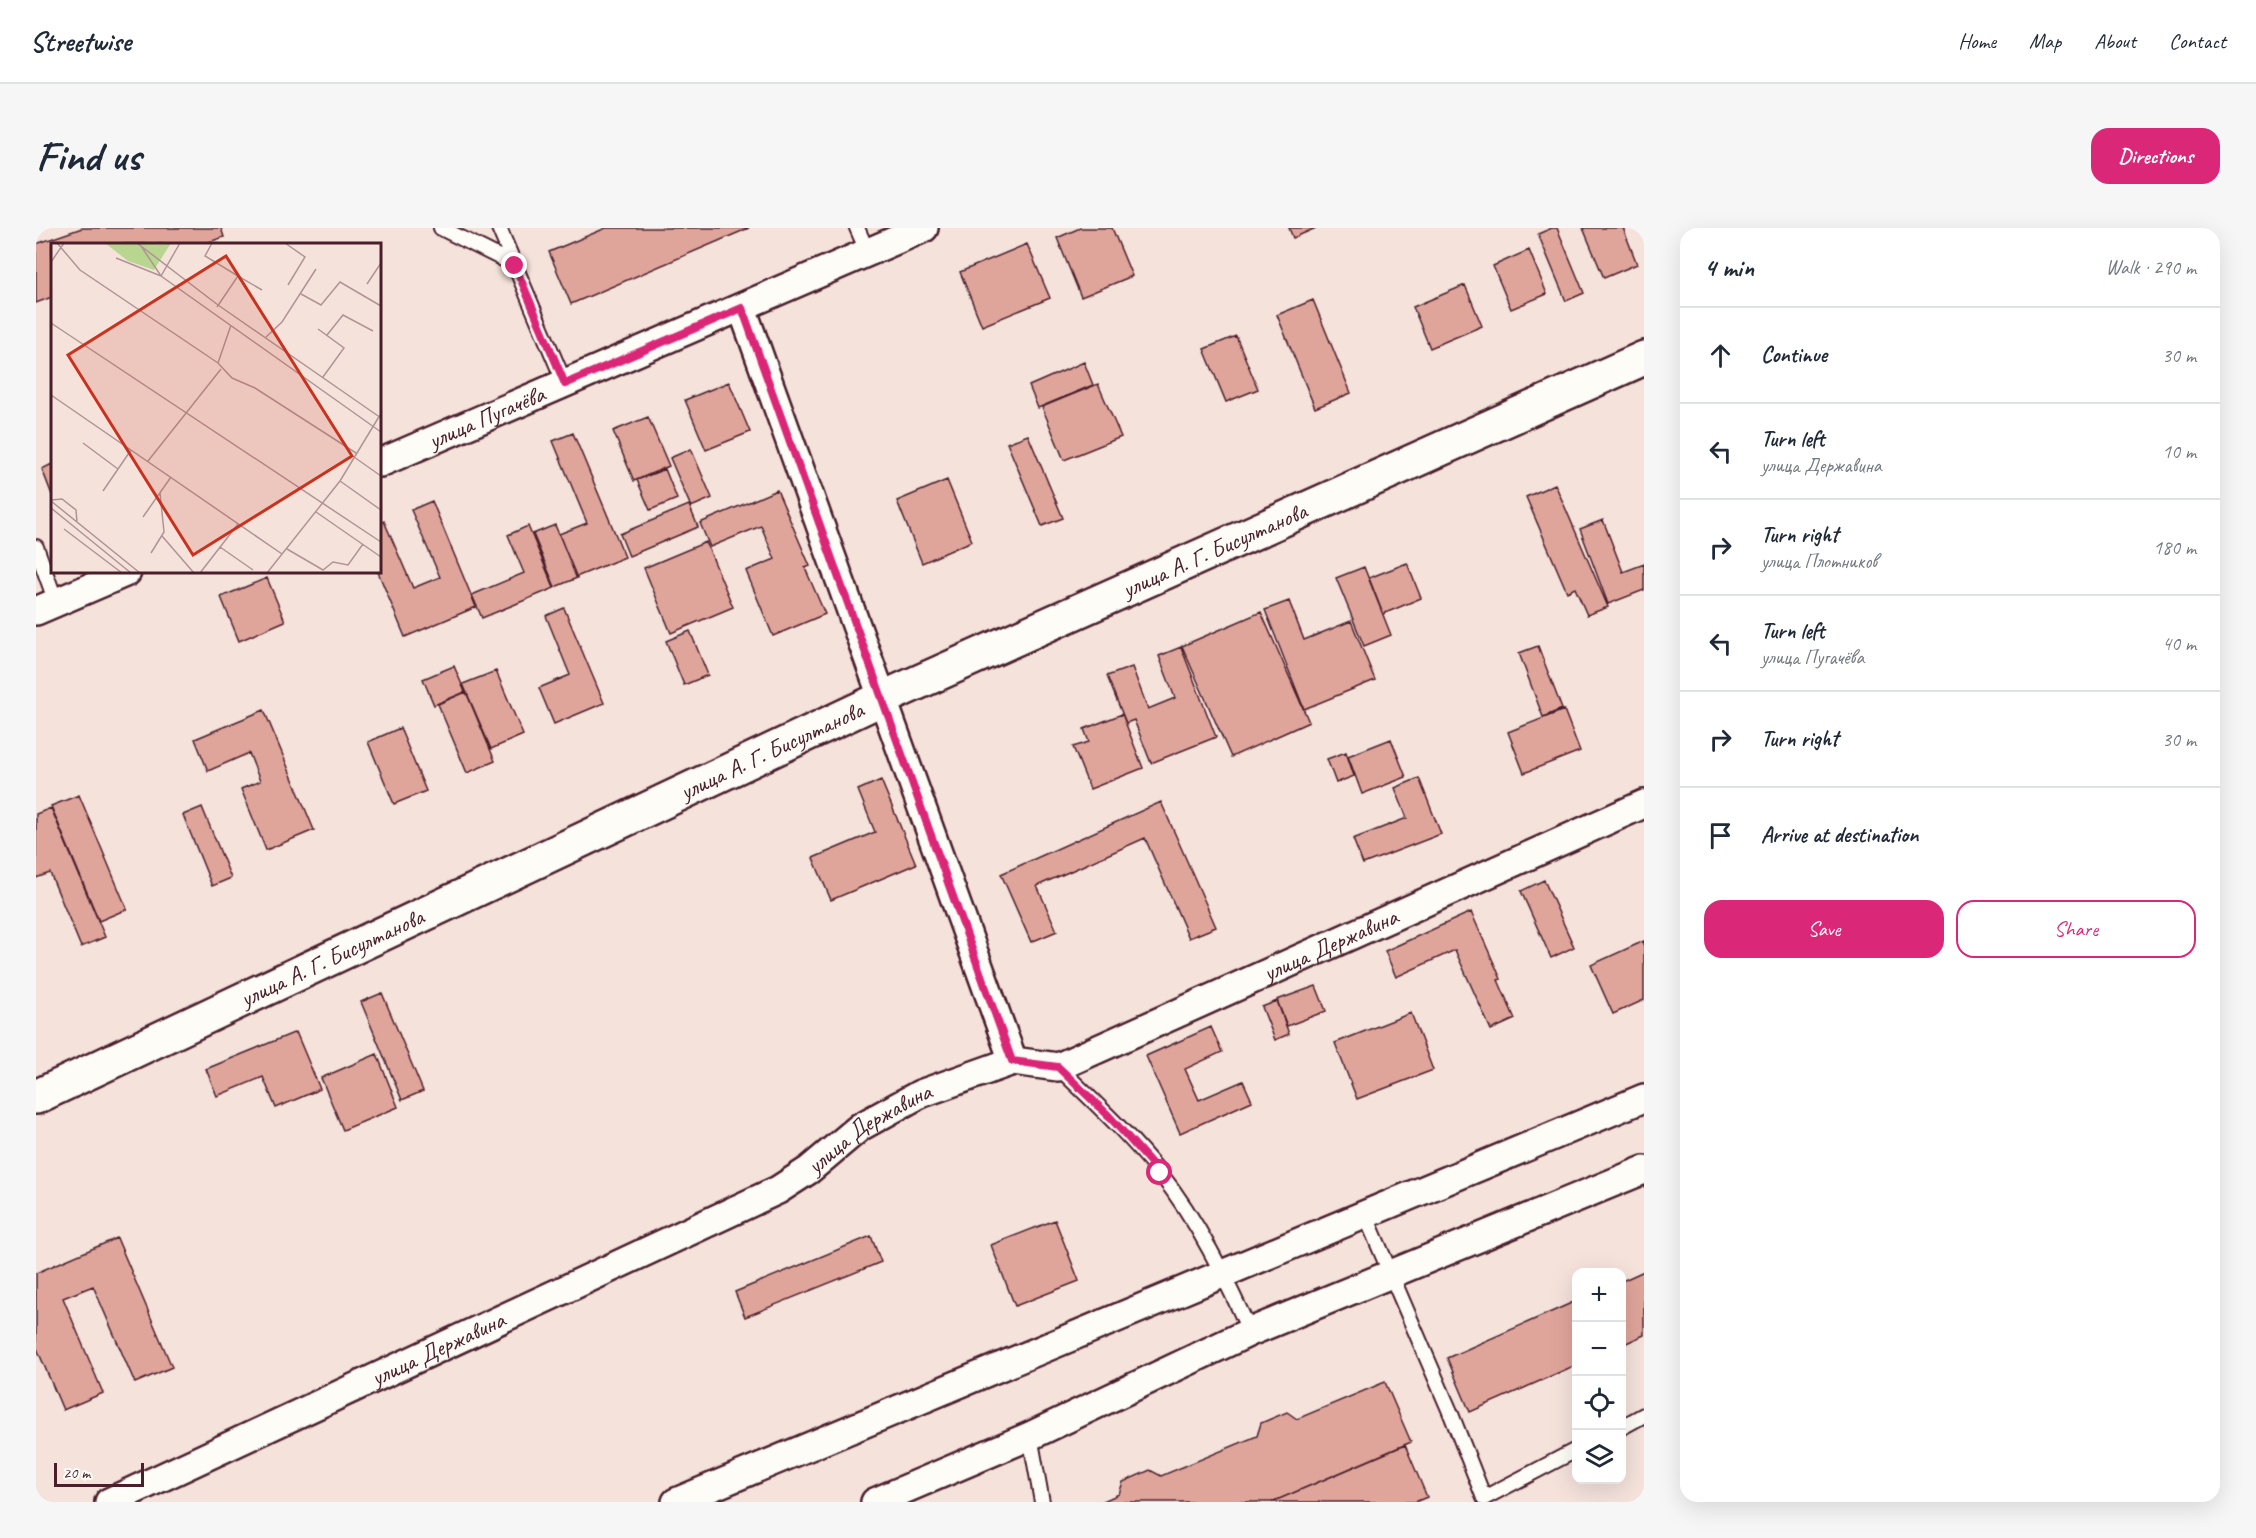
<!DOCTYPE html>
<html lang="en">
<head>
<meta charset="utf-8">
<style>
	:root { --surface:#fff; --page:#f6f6f7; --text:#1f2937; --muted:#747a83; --line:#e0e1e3; --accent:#db2777 }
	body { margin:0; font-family:Caveat,sans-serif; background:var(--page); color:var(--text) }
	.controls { position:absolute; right:18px; bottom:18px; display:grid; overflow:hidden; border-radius:12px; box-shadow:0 6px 24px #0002 }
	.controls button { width:54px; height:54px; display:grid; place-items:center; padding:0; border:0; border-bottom:2px solid var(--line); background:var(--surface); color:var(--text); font:30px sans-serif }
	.scale { position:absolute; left:18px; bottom:15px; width:90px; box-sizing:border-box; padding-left:6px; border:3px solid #4a1f2b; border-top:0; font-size:16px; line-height:21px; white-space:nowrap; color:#4a1f2b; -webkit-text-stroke:4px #fdfcf7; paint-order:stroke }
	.stop { position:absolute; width:18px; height:18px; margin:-14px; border:4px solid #db2777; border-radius:50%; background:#fff }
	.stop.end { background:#db2777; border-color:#fff; box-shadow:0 2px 6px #0008 }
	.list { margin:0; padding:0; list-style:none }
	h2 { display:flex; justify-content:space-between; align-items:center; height:78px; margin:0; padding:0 24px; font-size:26px }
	h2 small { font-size:20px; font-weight:400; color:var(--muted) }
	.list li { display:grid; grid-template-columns:39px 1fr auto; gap:18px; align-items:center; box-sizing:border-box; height:96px; padding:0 24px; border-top:2px solid var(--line) }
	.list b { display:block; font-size:22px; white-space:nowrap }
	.list p { margin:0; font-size:20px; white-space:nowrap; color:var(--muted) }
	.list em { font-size:20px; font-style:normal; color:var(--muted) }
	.actions { display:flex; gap:12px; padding:18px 24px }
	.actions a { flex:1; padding:14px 0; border:2px solid var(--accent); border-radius:18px; text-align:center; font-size:21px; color:var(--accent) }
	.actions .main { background:var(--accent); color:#fff }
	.icon { flex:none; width:33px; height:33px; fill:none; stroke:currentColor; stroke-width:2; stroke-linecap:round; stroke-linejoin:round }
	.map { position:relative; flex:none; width:1608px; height:1274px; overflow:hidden; border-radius:18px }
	header { display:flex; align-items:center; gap:36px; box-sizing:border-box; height:84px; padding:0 30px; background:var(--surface); border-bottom:2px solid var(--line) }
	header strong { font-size:28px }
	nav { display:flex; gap:33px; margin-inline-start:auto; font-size:21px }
	.intro { display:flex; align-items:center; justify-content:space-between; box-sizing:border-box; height:144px; padding:0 36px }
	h1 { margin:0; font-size:42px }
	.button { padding:15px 27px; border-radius:18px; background:var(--accent); color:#fff; font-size:21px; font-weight:700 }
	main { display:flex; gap:36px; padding:0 36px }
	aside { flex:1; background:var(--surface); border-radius:18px; box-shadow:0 6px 24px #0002 }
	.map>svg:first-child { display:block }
</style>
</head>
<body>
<header>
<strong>Streetwise</strong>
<nav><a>Home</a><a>Map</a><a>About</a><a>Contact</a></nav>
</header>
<div class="intro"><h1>Find us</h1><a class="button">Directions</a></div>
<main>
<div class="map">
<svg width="1608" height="1274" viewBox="0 0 1608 1274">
	<rect width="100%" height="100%" fill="#f4e2db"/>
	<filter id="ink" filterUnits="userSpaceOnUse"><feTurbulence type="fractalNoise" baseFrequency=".0167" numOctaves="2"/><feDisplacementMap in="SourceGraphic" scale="12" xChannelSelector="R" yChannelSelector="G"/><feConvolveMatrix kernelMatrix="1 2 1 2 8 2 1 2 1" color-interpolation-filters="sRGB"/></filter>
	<g filter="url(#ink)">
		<path fill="#dfa59b" stroke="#4a1f2b" stroke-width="1.5" d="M46 0H185L188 9 167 16H16V69L0 75V16Z
			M570 0H713L535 76 513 24Z
			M1044 0H1076L1096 48 1045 69 1021 10Z
			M1253 0H1280L1257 10Z
			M1516 0H1521L1548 65 1530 73 1502 6Z
			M1547 0H1587L1601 36 1568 50Z
			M991 16 1014 70 946 98 924 44Z
			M1493 22 1511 66 1475 81 1457 38Z
			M1429 57 1446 98 1394 120 1377 79Z
			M1277 72 1315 165 1279 180 1241 87Z
			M1200 108 1222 161 1190 174 1168 121Z
			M1048 134 1057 157 1002 180 993 158Z
			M693 154 714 204 670 222 649 172Z
			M1062 156 1085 209 1028 232 1006 179Z
			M612 189 633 238 598 253 577 203Z
			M537 205 589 329 540 349 523 306 551 295 517 213Z
			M992 207 1027 290 1006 298 971 215Z
			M655 221 676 270 655 279 634 230Z
			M16 236V267L6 241Z
			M629 241 641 271 614 282 601 252Z
			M911 252 936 313 886 335 861 273Z
			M1519 256 1572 379 1551 387 1539 360 1531 364 1490 269Z
			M741 262 774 338 769 340 789 386 737 408 710 343 739 331 725 298 674 319 664 295Z
			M396 273 440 379 369 409 342 344H344V295L348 293 377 360 404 349 375 282Z
			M653 277 662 299 593 328 584 306Z
			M1567 292 1587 344 1608 336V362L1572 376 1544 301Z
			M519 297 541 350 519 359 497 306Z
			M492 298 518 360 446 390 436 367 488 345 472 307Z
			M670 314 697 379 635 405 608 340Z
			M1371 335 1385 370 1347 386 1333 350Z
			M1328 339 1355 407 1328 418 1300 350Z
			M231 350 249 393 203 413 185 369Z
			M1253 373 1268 412 1315 393 1339 452 1268 481 1229 382Z
			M528 380 568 475 518 496 503 460 534 447 510 388Z
			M1225 384 1273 494 1195 529 1146 418Z
			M654 403 672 447 648 457 630 413Z
			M1502 418 1526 481 1507 489 1483 425Z
			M1145 419 1180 509 1115 535 1098 492 1090 495 1071 448 1096 439 1112 481 1139 470 1123 428Z
			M418 438 429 464 398 477 387 451Z
			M460 443 487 507 455 521 427 456Z
			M430 464 459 533 431 545 402 476Z
			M228 482 278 602 230 622 205 561 224 553 213 525 172 543 159 511Z
			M1528 482 1544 523 1488 545 1472 504Z
			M1086 486 1107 540 1054 561 1037 519 1053 514 1048 501Z
			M364 500 390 563 358 576 332 514Z
			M1355 511 1370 549 1326 566 1312 528Z
			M1310 524 1318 548 1300 555 1291 531Z
			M1383 550 1405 606 1327 636 1317 611 1371 590 1359 560Z
			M845 552 880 636 795 672 777 630 839 604 822 562Z
			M43 567 91 681 63 693 15 578Z
			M1125 574 1180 699 1153 710 1109 610 1001 658 1021 703 995 714 965 646Z
			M166 579 195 650 176 658 147 587Z
			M15 580 69 709 45 719 14 645 0 650V586Z
			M1508 652 1538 719 1515 730 1485 663Z
			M1435 684 1465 751 1462 752 1479 791 1455 802 1419 722 1360 749 1349 723Z
			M1608 713V772L1577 786 1555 737Z
			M1280 758 1290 783 1251 798 1241 772Z
			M346 765 387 863 366 872 325 774Z
			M1241 773 1253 806 1239 812 1226 779Z
			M1375 785 1397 842 1321 871 1299 815Z
			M1175 799 1186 824 1149 841 1163 872 1207 853 1216 873 1144 905 1110 828Z
			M260 804 284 861 240 880 227 849 181 868 170 841Z
			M341 826 362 879 307 902 285 850Z
			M1019 992 1043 1053 979 1078 955 1017Z
			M835 1008 845 1034 709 1089 699 1064Z
			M81 1010 136 1139 99 1155 57 1058 27 1070 67 1165 27 1182 0 1118V1045Z
			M1608 1043V1107L1586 1117V1053Z
			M1540 1073V1137L1434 1184 1411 1130Z
			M1349 1154 1375 1214 1236 1274H1065L1083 1266 1087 1254 1114 1242 1125 1248 1221 1208 1225 1195 1251 1184 1261 1191Z
			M1369 1217 1391 1269 1379 1274H1236Z"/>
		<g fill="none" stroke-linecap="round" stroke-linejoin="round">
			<g stroke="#4a1f2b" stroke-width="18">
				<path id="lane" d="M405 0 479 37
					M463 0 529 156
					M821 0 832 25
					M0 319 20 374
					M1022 839C1057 873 1094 907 1124 945 1162 993 1189 1049 1214 1104
					M1329 986 1415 1186 1448 1270 1540 1222
					M1586 1199 1608 1187
					M994 1208 1006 1274"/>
			</g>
			<g stroke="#4a1f2b" stroke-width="32">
				<g id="street">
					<path d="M706 80 977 833"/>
					<path id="s1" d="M344 235 888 0"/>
					<path d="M0 383 91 344"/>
					<path id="s2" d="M73 1274 742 962 773 942 824 899 884 866 977 833 1022 839 1608 576"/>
					<path d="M640 1274 1608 870"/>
					<path d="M839 1274 994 1208 1214 1104 1608 942"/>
				</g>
			</g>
			<g stroke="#4a1f2b" stroke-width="38">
				<g id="secondary">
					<path id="s3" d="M0 869 845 471 1608 130"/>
				</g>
			</g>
			<use href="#lane" stroke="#fdfcf7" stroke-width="14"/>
			<use href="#street" stroke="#fdfcf7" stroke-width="27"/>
			<use href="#secondary" stroke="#fdfcf7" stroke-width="33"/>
		</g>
	</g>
	<g fill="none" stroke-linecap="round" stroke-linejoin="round" filter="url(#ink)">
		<path stroke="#db2777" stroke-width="8" d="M479 38 529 156 706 80 976 833 1022 839 1072 887 1124 945"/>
	</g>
	<g text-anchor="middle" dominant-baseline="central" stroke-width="4.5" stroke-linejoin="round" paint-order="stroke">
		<g font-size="24" fill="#4a1f2b" stroke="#fdfcf7">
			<text stroke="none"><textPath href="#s1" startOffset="116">улица Пугачёва</textPath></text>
			<text stroke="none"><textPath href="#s3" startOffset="1299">улица А. Г. Бисултанова</textPath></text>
			<text stroke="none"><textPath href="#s3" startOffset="813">улица А. Г. Бисултанова</textPath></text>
			<text stroke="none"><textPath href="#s2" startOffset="1353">улица Державина</textPath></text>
			<text stroke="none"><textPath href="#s3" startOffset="327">улица А. Г. Бисултанова</textPath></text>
			<text stroke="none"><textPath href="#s2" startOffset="849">улица Державина</textPath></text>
			<text stroke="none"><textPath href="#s2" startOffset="363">улица Державина</textPath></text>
		</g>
	</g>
	<g transform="translate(15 15)">
		<rect width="330" height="330" fill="#f4e2db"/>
		<path d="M54 0H120L103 27 77 18Z" fill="#b8d68f"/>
		<path fill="none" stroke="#b09495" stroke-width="1.5" d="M6 0 29 27 167 120 181 135 204 145 305 210M86 0 167 62 330 175M161 0 154 13 187 33 166 64M234 0 254 14 237 42M90 3 110 33 330 189M65 15 110 33 129 0M0 19 13 0M187 33 211 47M316 41 330 20M250 51 270 62 289 39 330 63M0 80 330 299M267 86 293 105 272 134M276 92 292 72 322 88M215 94 231 79 265 26M167 120 180 82M0 152 231 311M32 200 67 226M303 214 330 233M97 218 170 126M289 238 330 267M52 248 80 207M0 257 11 256 25 267 26 279M0 258 89 330M0 265 80 330M265 269 330 314M92 274 120 234M13 286 71 330M111 293 143 330M169 304 202 327M236 306 272 327 282 319 297 322 312 301M100 310 113 289 109 250M149 330 187 281M216 330 289 238 329 172"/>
		<path fill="#c8321e" fill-opacity="0.15" stroke="#c8321e" stroke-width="3" d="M175 13 301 213 142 312 17 112Z"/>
		<rect width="330" height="330" fill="none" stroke="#4a1f2b" stroke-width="3"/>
	</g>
</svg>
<div class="controls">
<button>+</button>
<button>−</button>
<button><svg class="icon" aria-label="locate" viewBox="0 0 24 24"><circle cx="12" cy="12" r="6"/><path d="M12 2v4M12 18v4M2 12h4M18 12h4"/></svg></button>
<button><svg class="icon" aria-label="layers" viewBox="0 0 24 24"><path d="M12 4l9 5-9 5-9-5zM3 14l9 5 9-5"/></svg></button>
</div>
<div class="scale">20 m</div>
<div class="stop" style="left:1124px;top:945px"></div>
<div class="stop end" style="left:479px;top:38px"></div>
</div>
<aside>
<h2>4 min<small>Walk · 290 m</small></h2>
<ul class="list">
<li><svg class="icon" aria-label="ahead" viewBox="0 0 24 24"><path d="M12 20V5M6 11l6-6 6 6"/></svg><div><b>Continue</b></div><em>30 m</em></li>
<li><svg class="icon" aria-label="left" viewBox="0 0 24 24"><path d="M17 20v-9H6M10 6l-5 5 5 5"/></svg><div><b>Turn left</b><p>улица Державина</p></div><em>10 m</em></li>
<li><svg class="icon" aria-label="right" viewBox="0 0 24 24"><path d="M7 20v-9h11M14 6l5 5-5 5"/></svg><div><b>Turn right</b><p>улица Плотников</p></div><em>180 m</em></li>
<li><svg class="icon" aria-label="left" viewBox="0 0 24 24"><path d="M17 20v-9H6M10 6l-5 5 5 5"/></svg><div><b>Turn left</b><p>улица Пугачёва</p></div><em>40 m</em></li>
<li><svg class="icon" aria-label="right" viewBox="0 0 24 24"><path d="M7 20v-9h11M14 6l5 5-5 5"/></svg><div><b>Turn right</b></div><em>30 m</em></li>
<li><svg class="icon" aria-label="arrive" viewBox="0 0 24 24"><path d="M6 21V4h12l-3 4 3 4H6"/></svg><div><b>Arrive at destination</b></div></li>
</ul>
<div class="actions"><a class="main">Save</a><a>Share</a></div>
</aside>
</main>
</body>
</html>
